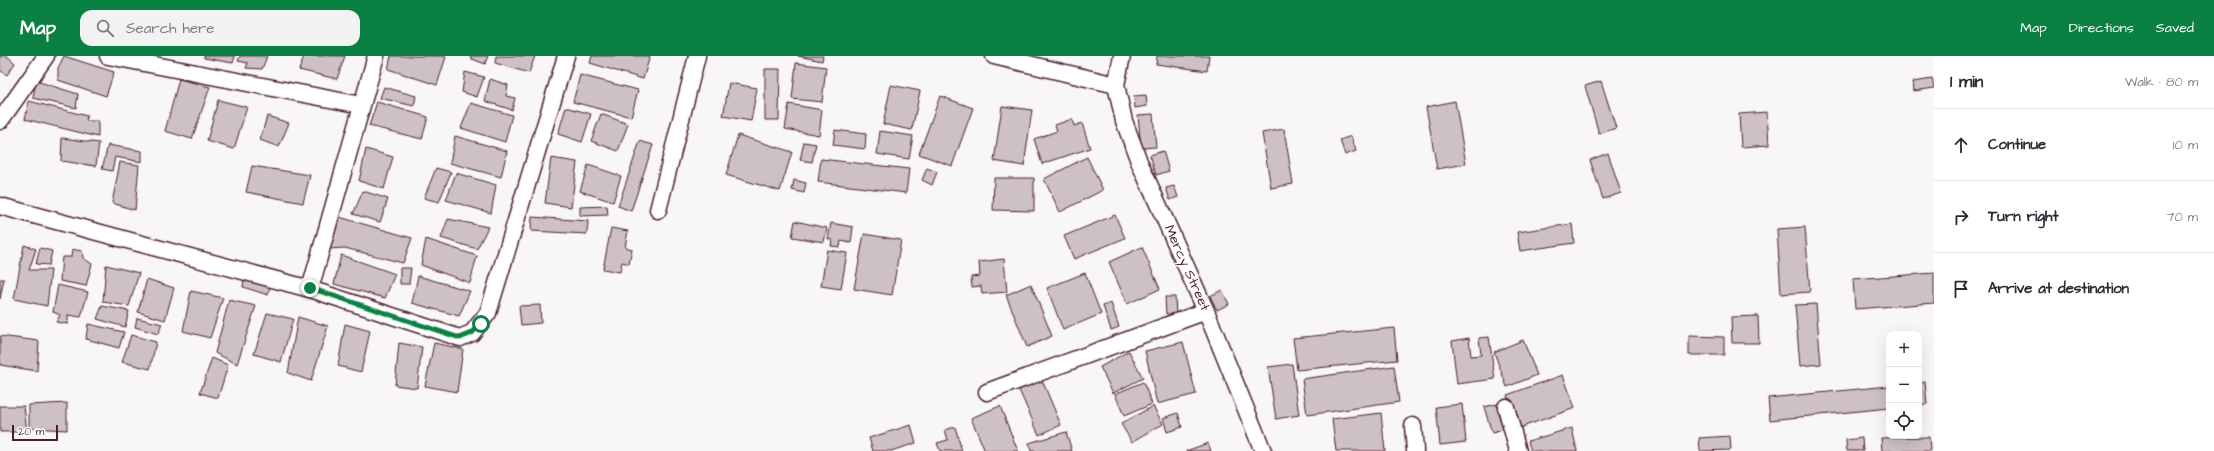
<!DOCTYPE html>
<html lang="en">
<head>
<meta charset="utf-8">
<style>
	:root { --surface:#fff; --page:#f2f2f3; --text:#2b2b33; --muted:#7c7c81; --line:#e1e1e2; --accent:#0b8043 }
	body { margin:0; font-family:"Architects Daughter",sans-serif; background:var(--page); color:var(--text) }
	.controls { position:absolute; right:12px; bottom:12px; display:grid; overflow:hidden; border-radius:8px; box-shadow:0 4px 16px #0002 }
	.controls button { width:36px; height:36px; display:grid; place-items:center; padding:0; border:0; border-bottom:1px solid var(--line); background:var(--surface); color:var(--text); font:20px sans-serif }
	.scale { position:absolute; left:12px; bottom:10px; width:46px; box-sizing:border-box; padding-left:4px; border:2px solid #4a1f2b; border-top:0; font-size:11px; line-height:14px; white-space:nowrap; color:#4a1f2b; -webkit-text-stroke:3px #fff; paint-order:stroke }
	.stop { position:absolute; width:12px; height:12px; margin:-9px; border:3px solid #0b8043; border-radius:50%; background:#fff }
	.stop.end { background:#0b8043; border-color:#fff; box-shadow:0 1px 4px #0008 }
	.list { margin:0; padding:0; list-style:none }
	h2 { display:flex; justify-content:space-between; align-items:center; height:52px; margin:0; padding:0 16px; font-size:17px }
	h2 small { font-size:13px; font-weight:400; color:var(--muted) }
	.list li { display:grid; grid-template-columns:26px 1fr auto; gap:12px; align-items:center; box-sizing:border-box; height:72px; padding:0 16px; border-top:1px solid var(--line) }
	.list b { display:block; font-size:15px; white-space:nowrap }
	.list em { font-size:13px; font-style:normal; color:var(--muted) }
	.icon { flex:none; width:22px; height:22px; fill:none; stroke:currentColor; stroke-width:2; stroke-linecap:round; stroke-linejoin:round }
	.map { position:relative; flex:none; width:1934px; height:395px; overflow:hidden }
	header { display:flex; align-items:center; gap:24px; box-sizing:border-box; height:56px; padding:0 20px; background:var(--accent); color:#fff }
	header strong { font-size:19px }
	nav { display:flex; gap:22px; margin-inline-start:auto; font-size:14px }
	.search { width:280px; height:36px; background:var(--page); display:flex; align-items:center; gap:10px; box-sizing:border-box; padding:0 14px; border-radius:12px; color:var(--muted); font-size:15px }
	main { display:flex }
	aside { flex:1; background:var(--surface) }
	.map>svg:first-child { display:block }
</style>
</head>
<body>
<header>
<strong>Map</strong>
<div class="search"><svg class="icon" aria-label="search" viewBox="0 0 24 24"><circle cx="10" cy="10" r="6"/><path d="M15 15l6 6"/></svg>Search here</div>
<nav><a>Map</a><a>Directions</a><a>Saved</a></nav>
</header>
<main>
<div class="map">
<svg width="1934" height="395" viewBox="0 0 1934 395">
	<rect width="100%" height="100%" fill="#f8f6f7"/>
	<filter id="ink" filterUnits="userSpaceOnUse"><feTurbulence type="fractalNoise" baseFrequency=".025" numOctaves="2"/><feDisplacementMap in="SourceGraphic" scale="8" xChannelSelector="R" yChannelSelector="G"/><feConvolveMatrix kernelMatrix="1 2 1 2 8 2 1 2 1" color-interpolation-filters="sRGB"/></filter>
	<g filter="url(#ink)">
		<path fill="#cdc1c4" stroke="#4a1f2b" d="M0 0H7L15 7 7 19 0 14Z
			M64 0 114 16 106 40 58 24V12Z
			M204 0H235L233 7 204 2Z
			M240 0H267L262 13 246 12 248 7 238 5Z
			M304 0H345L337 23 299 14Z
			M391 0H442L446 1 437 29 388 13Z
			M471 0H488L485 8 470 2Z
			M496 0H535L529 17 495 7Z
			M592 0H650L643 23 590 7Z
			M798 0H823L822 5Z
			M1157 0H1209L1207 15 1156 8Z
			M796 7 826 11 822 46 792 43Z
			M765 13H780L779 64H765Z
			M465 16 484 21 477 41 462 36Z
			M580 19 638 34 631 61 573 46Z
			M179 23 210 31 192 83 165 75Z
			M490 23 508 29 506 40 515 42 512 54 485 45Z
			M1932 23 1934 32 1914 35 1913 26Z
			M36 25 78 38 76 52 33 42Z
			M1601 25 1616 72 1599 78 1585 30Z
			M729 27 757 32 751 65 723 60Z
			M891 29 920 35 912 74 883 68Z
			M384 31 416 40 414 50 380 42Z
			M1146 39 1147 50 1135 52 1134 40Z
			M940 40 973 52 952 110 919 98Z
			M218 44 247 51 234 93 207 85Z
			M29 45 87 60 86 65H98V81L25 63Z
			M1455 45 1466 108 1437 113 1426 51Z
			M377 46 428 61 422 83 369 70Z
			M471 47 512 59 505 86 461 72Z
			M789 48 822 54 819 79 785 73Z
			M1002 50 1032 54 1024 110 994 105Z
			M566 51 591 58 582 86 558 78Z
			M1767 56 1769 89 1741 91 1739 58Z
			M601 58 628 68 618 95 591 85Z
			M1153 58 1156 91 1141 92 1138 59Z
			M267 60 289 67 279 91 260 84Z
			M1072 63 1074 70 1082 67 1090 92 1042 108 1034 83 1057 75 1055 69Z
			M1284 73 1293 128 1271 132 1262 77Z
			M835 74 866 78 865 93 833 89Z
			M880 75 913 80 909 103 877 98Z
			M738 79 792 96 780 135 726 119Z
			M455 80 507 95 501 121 450 107Z
			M1351 80 1356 95 1345 99 1340 84Z
			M62 82 99 87 96 110 61 105Z
			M640 85 653 89 631 155 618 150Z
			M804 86 816 88 812 106 800 104Z
			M108 89 142 95V106L115 101 112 115 102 113Z
			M366 93 393 101 384 133 359 125Z
			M1163 95 1169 115 1156 119 1150 99Z
			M1608 97 1621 137 1603 143 1590 104Z
			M1087 101 1103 134 1060 156 1044 123Z
			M551 102 577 106 571 151 545 147Z
			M821 103 909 113 906 137 818 126Z
			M120 106 139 109 135 154 112 147Z
			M588 109 621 120 613 146 580 135Z
			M252 110 310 119 303 147 246 136Z
			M436 112 451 116 439 146 424 142Z
			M927 112 937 116 932 129 922 124Z
			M456 117 496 129 491 157 446 144Z
			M994 122H1034V155L993 154Z
			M794 124 806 127 804 137 792 134Z
			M1174 130 1178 141 1170 144 1166 132Z
			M363 135 388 143 380 166 353 158Z
			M607 150 608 159 580 160V151Z
			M1115 159 1125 182 1074 203 1064 180Z
			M339 161 412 182 403 207 345 192 329 193Z
			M532 161 588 165 587 178 531 175Z
			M448 163 488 171 477 193 441 182Z
			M795 165 827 172 824 186 792 181Z
			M831 167 853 171 851 187 841 185 840 191 831 190 832 184 828 183Z
			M1572 168 1574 187 1520 195 1517 176Z
			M1805 171 1810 236 1781 238 1777 173Z
			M611 172 628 175 625 191 632 193 629 208 622 206 620 216 603 213Z
			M864 178 901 184 892 239 854 233Z
			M426 183 477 200 470 227 421 209Z
			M24 189 36 193 29 214H51L47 250 14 243Z
			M1142 191 1160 233 1127 248 1109 206Z
			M40 192 52 195 49 209 36 208Z
			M72 193 82 195 83 202 92 208 86 230 60 225 62 201H71Z
			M827 194 847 197 841 233 821 230Z
			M341 199 395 218 385 242 334 228Z
			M1004 203 1007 236 982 238 981 230 972 231 971 221 980 220 979 206Z
			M106 209 139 217 129 250 103 246Z
			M400 212H411L409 228H400Z
			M1085 217 1101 258 1063 274 1047 232Z
			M1934 217V247L1855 253 1853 223Z
			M418 220 470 235 459 260 412 247Z
			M0 223H4L0 243Z
			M147 223 174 232 165 264 138 256Z
			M244 223 270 230 268 239 243 231Z
			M1031 228 1052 280 1027 291 1006 239Z
			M58 229 88 236 81 261 68 259V268L56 266 60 259 53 256Z
			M1222 234 1229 248 1217 254 1210 240Z
			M191 235 223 242 210 282 183 275Z
			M1165 241H1175L1176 258H1166Z
			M229 244 256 250 237 308 215 297Z
			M1111 247 1119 271 1111 274 1103 250Z
			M1816 248 1821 308 1800 310 1795 249Z
			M540 249 541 267 521 269 519 250Z
			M102 250 129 255 125 271 97 263Z
			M267 257 293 263 281 306 254 298Z
			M1758 260 1759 287H1732L1731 261Z
			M298 261 328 270 311 325 288 317Z
			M137 262 162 268 158 278 135 271Z
			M88 268 124 276 119 292 86 283Z
			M345 268 370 275 361 316 338 310Z
			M1394 272 1397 304 1297 314 1293 282Z
			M131 279 156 286 150 313 122 306Z
			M0 280 39 285 37 315 0 309Z
			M1689 280 1724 281V299H1689Z
			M1489 281 1495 323 1457 328 1452 285 1469 282 1471 300 1481 299 1479 282Z
			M1523 284 1537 319 1507 331 1494 296Z
			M1183 286 1196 338 1157 348 1145 295Z
			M399 287 422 291 417 332 395 329Z
			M434 287 463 293 457 336 425 330Z
			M1129 295 1143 322 1113 337 1100 311Z
			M212 302 228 309 218 342 200 337Z
			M1292 308 1299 359 1276 363 1268 311Z
			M1394 310 1399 346 1307 359 1302 323Z
			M1563 319 1575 352 1519 372 1507 339Z
			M1042 324 1061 369 1039 379 1019 334Z
			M1143 326 1152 348 1124 360 1115 338Z
			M1925 326 1927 348 1919 349V327Z
			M1889 330V352L1770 364 1768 342Z
			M67 347V374L29 372V349Z
			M1462 348 1466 386 1440 389 1436 351Z
			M1496 348 1503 374 1492 377 1484 351Z
			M0 350H24L27 376H0Z
			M1000 350 1018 395H985L971 362Z
			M1153 350 1163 368 1132 386 1121 368Z
			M1178 357 1182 371 1167 376 1163 362Z
			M1381 357 1385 395H1336L1332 363Z
			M911 369 916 387 891 395H873L869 382Z
			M955 371 962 395H940L937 387 948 384 945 374Z
			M1572 372 1577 395H1531L1528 385Z
			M1066 376 1072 395H1031L1029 387Z
			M1730 380 1731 394 1700 395 1699 382Z
			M1929 381 1930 395H1882L1881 382Z
			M1862 382 1863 395H1847L1846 384Z
			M1208 387 1211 395H1186Z"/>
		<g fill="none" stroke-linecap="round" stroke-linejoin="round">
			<g stroke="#4a1f2b" stroke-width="19">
				<path id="minor" d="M108 0 361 49
					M994 0 1116 29
					M1122 0 1116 29 1124 65 1140 108 1206 255 1263 395
					M0 65 46 0
					M0 150 310 233 460 282 472 277 488 257 566 0
					M658 154 697 0
					M310 233 376 0
					M987 336 1206 255
					M1506 351 1518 395
					M1413 370 1415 395"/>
			</g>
			<use href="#minor" stroke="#fff" stroke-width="16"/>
		</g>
	</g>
	<g fill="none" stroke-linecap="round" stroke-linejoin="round" filter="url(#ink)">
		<path stroke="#0b8043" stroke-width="5" d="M310 232 460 282 472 277 481 268"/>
	</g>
	<g text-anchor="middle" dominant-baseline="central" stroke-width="3" stroke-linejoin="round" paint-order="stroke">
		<g font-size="14" fill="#4a1f2b" stroke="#fff">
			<text transform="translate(1187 212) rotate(66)">Mercy Street</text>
		</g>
	</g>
</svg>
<div class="controls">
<button>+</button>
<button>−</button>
<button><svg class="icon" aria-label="locate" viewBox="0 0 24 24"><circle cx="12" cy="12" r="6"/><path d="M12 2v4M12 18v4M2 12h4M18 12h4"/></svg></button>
</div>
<div class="scale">20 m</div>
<div class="stop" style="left:481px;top:268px"></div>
<div class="stop end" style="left:310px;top:232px"></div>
</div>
<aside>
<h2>1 min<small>Walk · 80 m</small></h2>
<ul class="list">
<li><svg class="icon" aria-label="ahead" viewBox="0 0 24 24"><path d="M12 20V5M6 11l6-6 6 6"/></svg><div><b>Continue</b></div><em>10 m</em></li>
<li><svg class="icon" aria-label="right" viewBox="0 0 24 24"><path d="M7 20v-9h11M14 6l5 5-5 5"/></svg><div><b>Turn right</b></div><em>70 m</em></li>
<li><svg class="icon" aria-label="arrive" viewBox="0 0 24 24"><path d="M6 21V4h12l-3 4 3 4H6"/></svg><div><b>Arrive at destination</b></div></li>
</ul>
</aside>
</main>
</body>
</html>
